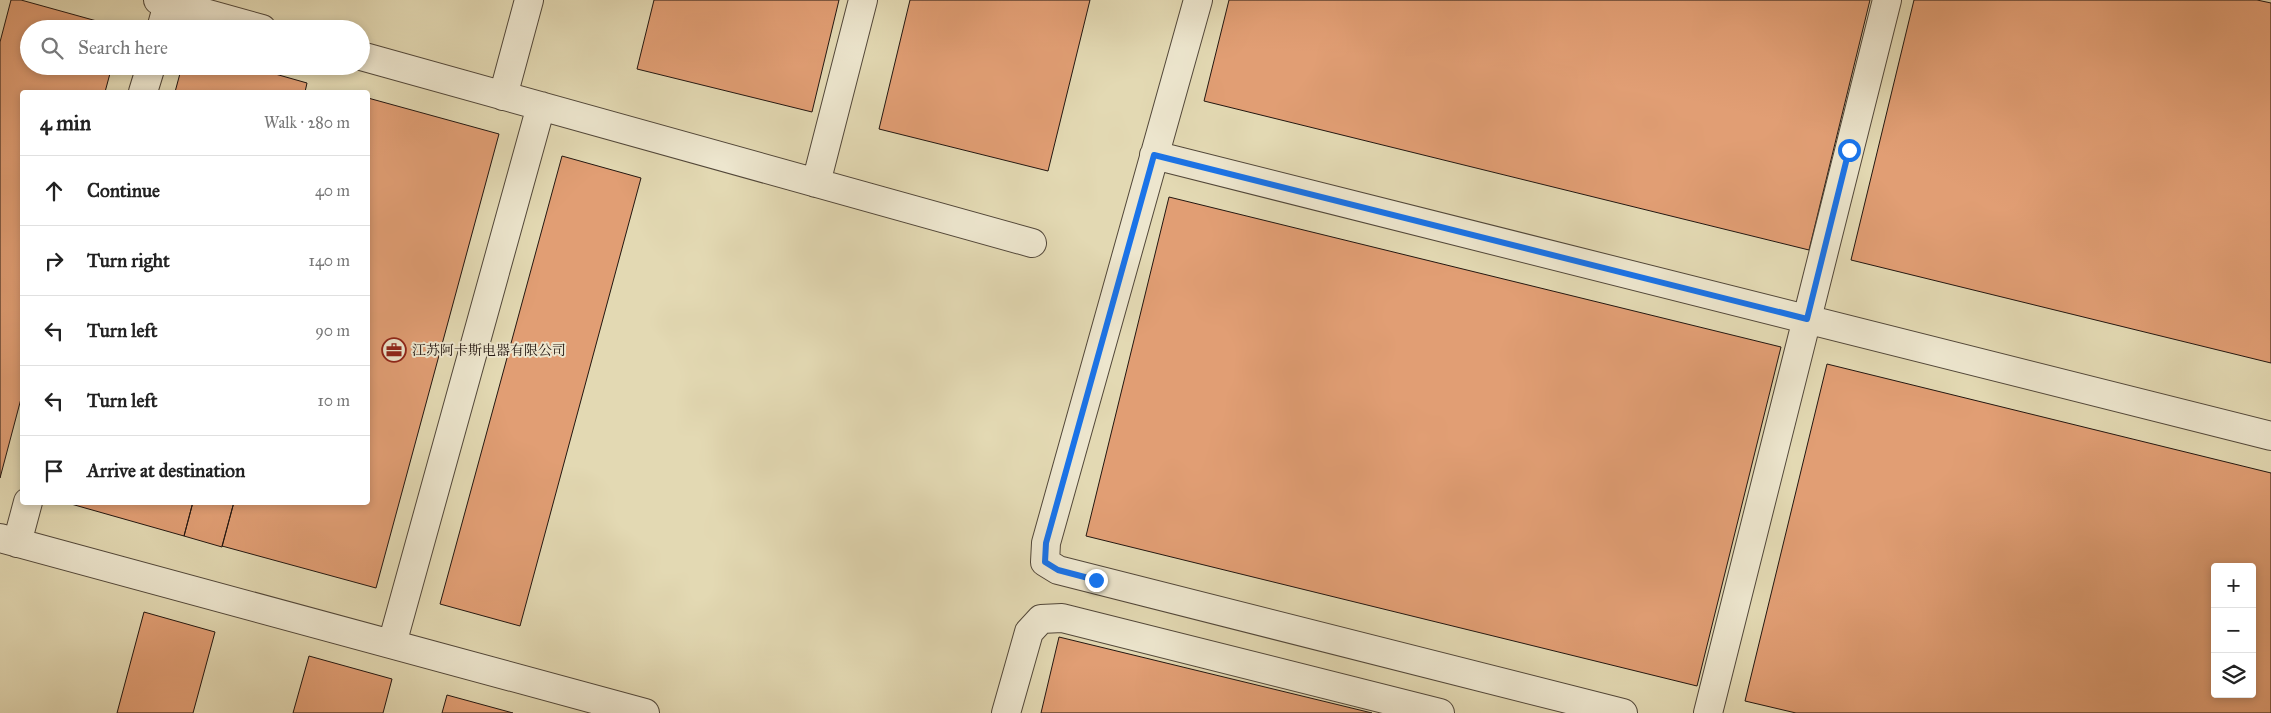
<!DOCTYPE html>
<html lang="en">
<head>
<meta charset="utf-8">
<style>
	:root { --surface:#fff; --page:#f2f2f2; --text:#222; --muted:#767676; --line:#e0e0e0 }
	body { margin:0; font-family:"IM FELL Great Primer","Noto Serif SC",serif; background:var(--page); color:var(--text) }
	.controls { position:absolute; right:15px; bottom:15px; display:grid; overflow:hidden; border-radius:5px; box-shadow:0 2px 8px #0003 }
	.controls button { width:45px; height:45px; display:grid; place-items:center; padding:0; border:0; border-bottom:1px solid var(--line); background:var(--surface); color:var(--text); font:25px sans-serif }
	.stop { position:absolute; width:15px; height:15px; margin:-11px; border:4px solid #1a73e8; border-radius:50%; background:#fff }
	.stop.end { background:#1a73e8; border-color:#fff; box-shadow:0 1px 5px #0008 }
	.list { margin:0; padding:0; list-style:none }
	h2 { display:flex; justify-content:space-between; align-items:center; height:65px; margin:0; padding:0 20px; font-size:21px }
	h2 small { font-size:16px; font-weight:400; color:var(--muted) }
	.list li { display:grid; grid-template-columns:32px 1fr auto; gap:15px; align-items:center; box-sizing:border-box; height:70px; padding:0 20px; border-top:1px solid var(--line) }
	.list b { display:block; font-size:19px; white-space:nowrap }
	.list em { font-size:16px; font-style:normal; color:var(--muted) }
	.icon { flex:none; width:28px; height:28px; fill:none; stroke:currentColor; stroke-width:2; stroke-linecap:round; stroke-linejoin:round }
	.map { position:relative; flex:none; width:2271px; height:713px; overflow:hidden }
	.search { position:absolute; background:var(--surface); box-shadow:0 2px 8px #0003; left:20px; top:20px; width:350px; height:55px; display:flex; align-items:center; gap:12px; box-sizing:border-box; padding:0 18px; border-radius:28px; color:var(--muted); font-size:19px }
	.panel { position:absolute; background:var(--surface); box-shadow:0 2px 8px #0003; left:20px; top:90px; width:350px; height:415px; border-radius:5px }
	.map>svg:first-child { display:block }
</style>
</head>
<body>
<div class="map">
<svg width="2271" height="713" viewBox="0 0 2271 713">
	<rect width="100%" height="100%" fill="#e3d9b3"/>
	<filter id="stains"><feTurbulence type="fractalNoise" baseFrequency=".004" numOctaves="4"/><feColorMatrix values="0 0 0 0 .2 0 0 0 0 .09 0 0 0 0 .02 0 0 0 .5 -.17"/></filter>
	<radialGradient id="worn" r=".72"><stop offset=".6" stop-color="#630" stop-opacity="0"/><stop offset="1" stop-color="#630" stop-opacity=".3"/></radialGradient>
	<path fill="#e19e74" stroke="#221610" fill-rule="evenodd" d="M11 0H21L122 28 29 29V66H112L105 92H22V395L0 478V42Z
		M654 0H839L812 112 637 69Z
		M910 0H1090L1048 171 879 129Z
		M1229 0H1870L1809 250 1204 101Z
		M1914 0H2257L2271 3V363L1851 260Z
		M182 66H247L307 83 305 92H175Z
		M368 98 499 134 376 588 222 546 234 502H368Z
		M562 156 641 178 520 626 440 604Z
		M1169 197 1781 347 1697 686 1086 536Z
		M1827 364 2271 473V713H1796L1745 701ZM2215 567H2252V694H2215Z
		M64 502H193L184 536Z
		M193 502H234L222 547 184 536Z
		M144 612 215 632 193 713H117Z
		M1059 637 1372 713H1041Z
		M309 656 392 679 383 713H293Z
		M447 695 513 713H442Z"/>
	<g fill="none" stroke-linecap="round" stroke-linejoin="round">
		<g stroke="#524739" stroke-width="30">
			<path id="minor" d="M158 0 262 29
				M1198 0 1046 543 1045 562 1058 570 1623 713
				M161 29 169 0
				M361 56 1032 243
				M143 92 151 66
				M503 96 529 0
				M1154 155 2271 436
				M816 183 863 0
				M0 538 645 713
				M17 543 28 502
				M392 644 541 106
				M1006 713 1029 632 1041 619 1062 618 1440 713
				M1708 713 1887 0"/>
		</g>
		<use href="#minor" stroke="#ede6ce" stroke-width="28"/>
	</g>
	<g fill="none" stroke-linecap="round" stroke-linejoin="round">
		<path stroke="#1a73e8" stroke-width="6" d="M1096 580 1058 570 1045 562 1046 543 1154 155 1807 319 1849 150"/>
	</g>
	<defs>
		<g id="office-ring" transform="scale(1.25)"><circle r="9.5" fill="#ede6ce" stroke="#8f2418" stroke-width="1.5"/><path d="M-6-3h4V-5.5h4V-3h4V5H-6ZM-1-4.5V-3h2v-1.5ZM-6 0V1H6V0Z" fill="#8f2418"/></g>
	</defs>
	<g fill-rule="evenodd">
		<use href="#office-ring" x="394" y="350"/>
	</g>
	<g text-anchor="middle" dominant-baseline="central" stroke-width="4" stroke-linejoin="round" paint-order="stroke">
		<g font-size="14" fill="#221610" stroke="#ede6ce" text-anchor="start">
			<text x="412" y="350">江苏阿卡斯电器有限公司</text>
		</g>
	</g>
	<rect width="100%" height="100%" filter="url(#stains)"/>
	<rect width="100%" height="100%" fill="url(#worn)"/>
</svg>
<div class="controls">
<button>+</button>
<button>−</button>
<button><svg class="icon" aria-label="layers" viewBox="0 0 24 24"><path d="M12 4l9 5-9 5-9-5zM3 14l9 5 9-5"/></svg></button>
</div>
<div class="stop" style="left:1849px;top:150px"></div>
<div class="stop end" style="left:1096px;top:580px"></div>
<div class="search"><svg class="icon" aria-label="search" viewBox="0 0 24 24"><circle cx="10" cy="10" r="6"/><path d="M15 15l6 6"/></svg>Search here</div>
<section class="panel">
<h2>4 min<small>Walk · 280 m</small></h2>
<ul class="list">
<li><svg class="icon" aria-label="ahead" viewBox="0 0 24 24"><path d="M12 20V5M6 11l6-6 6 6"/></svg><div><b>Continue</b></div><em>40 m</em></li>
<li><svg class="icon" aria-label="right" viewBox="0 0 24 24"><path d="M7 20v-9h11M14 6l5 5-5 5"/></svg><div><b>Turn right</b></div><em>140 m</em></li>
<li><svg class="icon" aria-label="left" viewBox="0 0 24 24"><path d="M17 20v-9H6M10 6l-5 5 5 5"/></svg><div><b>Turn left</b></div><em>90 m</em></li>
<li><svg class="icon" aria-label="left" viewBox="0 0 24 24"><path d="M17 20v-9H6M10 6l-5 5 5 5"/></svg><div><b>Turn left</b></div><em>10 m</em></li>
<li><svg class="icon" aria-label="arrive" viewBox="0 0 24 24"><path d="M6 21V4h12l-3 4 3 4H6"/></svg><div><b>Arrive at destination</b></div></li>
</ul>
</section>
</div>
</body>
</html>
